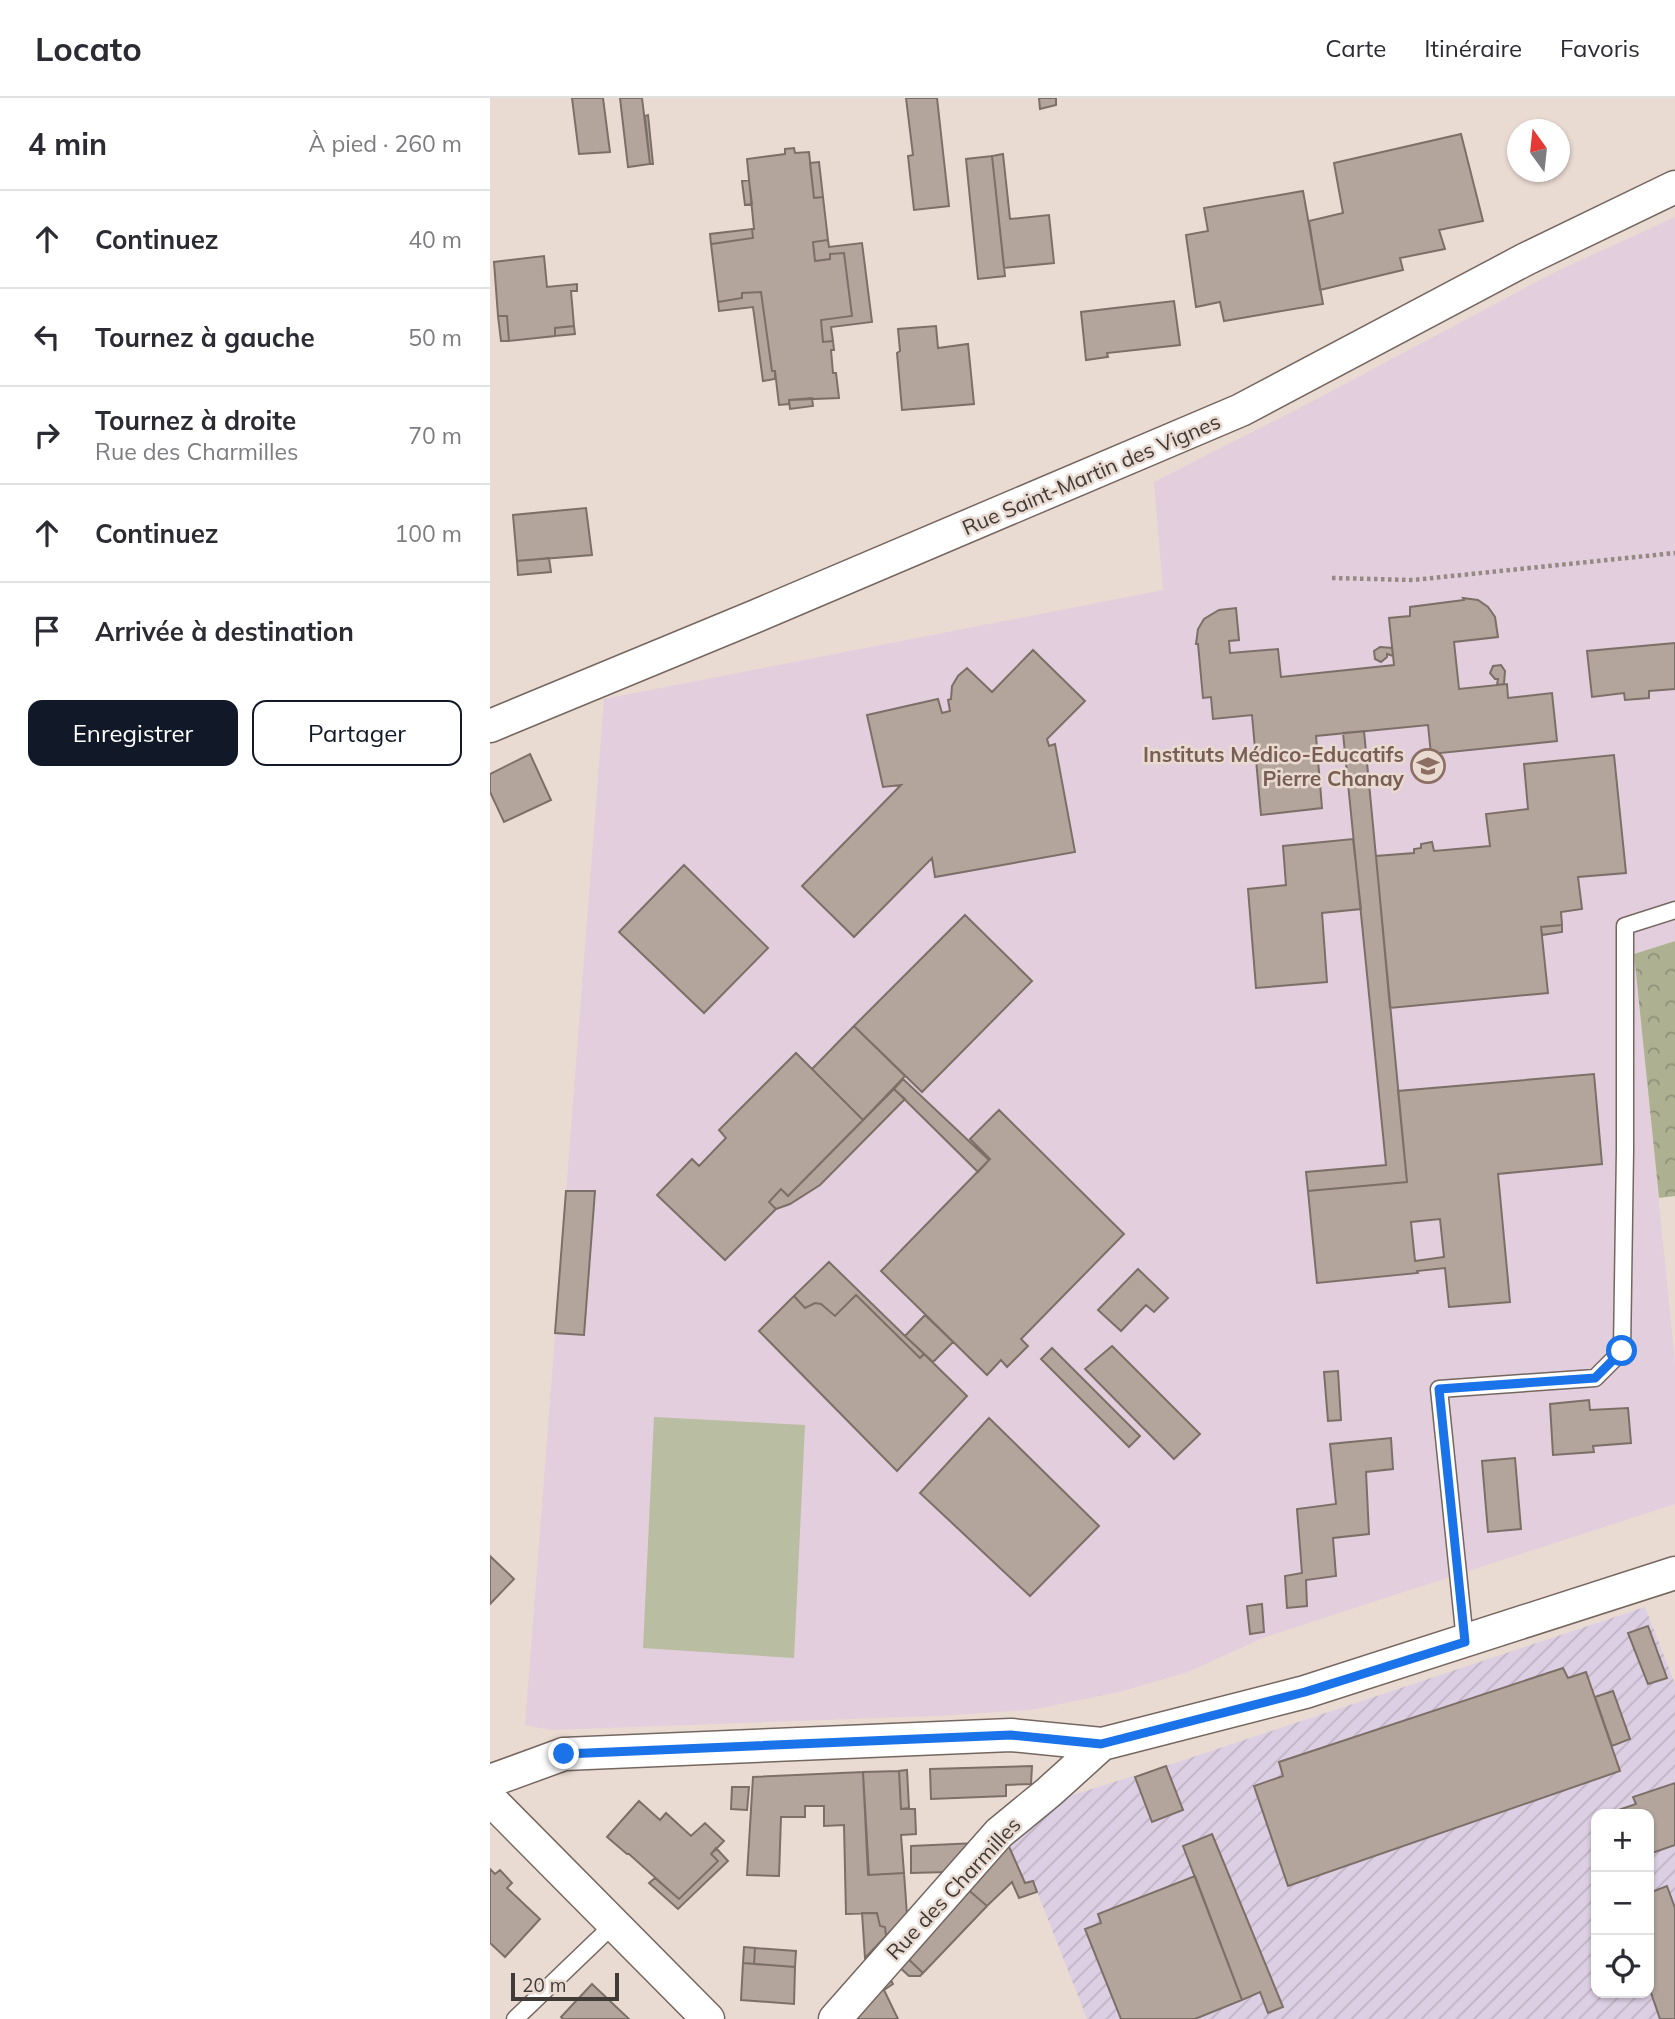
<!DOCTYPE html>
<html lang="fr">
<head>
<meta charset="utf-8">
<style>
	:root { --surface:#fff; --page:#f7f7f7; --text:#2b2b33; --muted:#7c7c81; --line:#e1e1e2; --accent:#111827 }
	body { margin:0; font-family:Mulish,sans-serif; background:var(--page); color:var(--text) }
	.controls { position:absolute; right:21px; bottom:21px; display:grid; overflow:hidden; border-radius:14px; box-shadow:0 2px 5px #0004 }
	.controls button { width:63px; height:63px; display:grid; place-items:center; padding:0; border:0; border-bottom:2px solid var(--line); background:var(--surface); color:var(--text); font:35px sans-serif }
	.compass { position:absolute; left:1017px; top:21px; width:63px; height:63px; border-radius:50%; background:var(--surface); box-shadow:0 2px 5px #0004; rotate:345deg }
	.scale { position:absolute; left:21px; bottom:18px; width:108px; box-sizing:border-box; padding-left:7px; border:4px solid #403a36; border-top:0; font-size:19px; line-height:24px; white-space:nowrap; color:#403a36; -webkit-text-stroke:5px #eadbd2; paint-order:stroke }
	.stop { position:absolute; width:21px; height:21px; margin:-16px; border:5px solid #1a73e8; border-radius:50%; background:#fff }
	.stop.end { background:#1a73e8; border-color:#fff; box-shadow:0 2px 7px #0008 }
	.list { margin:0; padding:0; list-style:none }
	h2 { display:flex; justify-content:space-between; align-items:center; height:91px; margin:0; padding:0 28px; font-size:30px }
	h2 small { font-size:23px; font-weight:400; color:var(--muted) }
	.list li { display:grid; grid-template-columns:46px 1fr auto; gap:21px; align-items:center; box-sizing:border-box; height:98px; padding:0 28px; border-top:2px solid var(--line) }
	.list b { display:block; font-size:26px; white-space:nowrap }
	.list p { margin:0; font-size:23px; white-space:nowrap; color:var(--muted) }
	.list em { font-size:23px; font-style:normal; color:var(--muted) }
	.actions { display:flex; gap:14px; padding:21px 28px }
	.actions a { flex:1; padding:16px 0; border:2px solid var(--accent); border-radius:14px; text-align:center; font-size:24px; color:var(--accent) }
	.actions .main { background:var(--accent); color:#fff }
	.icon { flex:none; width:38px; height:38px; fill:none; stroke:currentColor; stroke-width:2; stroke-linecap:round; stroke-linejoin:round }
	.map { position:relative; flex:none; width:1185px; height:1921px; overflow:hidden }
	header { display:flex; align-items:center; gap:42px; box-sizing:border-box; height:98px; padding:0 35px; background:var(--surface); border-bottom:2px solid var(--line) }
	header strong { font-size:33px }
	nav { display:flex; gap:38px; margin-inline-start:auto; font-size:24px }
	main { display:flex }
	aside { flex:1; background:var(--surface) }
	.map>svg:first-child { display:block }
</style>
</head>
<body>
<header>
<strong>Locato</strong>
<nav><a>Carte</a><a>Itinéraire</a><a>Favoris</a></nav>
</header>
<main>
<aside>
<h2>4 min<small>À pied · 260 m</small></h2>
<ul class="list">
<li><svg class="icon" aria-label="ahead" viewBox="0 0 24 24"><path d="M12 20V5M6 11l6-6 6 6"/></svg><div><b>Continuez</b></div><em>40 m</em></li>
<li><svg class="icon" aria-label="left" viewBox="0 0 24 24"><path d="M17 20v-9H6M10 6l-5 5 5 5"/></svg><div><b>Tournez à gauche</b></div><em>50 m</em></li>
<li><svg class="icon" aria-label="right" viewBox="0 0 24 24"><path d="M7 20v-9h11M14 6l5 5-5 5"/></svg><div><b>Tournez à droite</b><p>Rue des Charmilles</p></div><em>70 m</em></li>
<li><svg class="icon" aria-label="ahead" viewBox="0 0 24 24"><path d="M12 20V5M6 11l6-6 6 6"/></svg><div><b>Continuez</b></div><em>100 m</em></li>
<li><svg class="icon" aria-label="arrive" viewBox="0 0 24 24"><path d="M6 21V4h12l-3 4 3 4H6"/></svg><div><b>Arrivée à destination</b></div></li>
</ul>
<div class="actions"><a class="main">Enregistrer</a><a>Partager</a></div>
</aside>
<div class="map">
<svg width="1185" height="1921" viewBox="0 0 1185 1921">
	<defs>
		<pattern id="industrial-furrows" width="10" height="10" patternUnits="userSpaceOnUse" patternTransform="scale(1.75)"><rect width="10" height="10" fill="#dccfe3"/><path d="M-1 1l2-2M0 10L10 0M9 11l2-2" fill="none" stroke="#beb2c3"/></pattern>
		<pattern id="forest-crowns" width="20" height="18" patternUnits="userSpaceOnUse" patternTransform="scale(1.75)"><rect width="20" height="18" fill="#adb192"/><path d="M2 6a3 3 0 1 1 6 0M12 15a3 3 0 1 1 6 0" fill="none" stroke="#8e9178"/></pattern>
	</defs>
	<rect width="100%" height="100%" fill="#eadbd2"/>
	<path fill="url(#industrial-furrows)" fill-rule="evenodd" d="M1155 1509 1185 1586V1921H597L543 1783 535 1785 517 1744 576 1699 676 1668ZM1106 1716H1159V1895H1106Z"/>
	<path fill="#e2cedc" d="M1185 119V843L1144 856 1185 1264V1406L775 1539 698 1574 629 1594 541 1612 446 1618 60 1632 35 1627 114 601 673 492 664 384 821 304 1065 174Z"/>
	<path fill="url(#forest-crowns)" d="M1185 843V1098L1169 1100 1144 856Z"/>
	<path fill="#b9bda1" d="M164 1319 315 1327 304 1560 153 1550Z"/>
	<path fill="#b3a59c" stroke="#7c6f67" stroke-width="2" fill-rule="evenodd" d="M82 0H113L120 54 89 56Z
		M130 0H152L160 66 138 69Z
		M416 0H447L459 108 424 112 418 58 423 57Z
		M549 0H566V7L550 11Z
		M158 17 163 66H160L155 18Z
		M971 36 993 123 949 132 955 151 910 160 913 172 830 192 819 123 853 115 844 65Z
		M304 50 305 55 319 54 324 100 333 99 338 142 323 144 325 163 340 161V156L354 155 362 218 331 222 333 244 343 243 344 252H341L343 275H346L349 300 299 302V306L289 307 285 273H282L271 194 252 195V200L228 204 221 146 263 140 262 131H264L257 61 295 56V51Z
		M513 56 520 121 559 117 564 165 514 170 502 58Z
		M502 58 515 178 488 181 476 61Z
		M329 64 333 99 324 100 320 65Z
		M259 82 262 106 255 107 252 83Z
		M813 93 833 206 734 223 730 204 706 209 696 137 718 133 714 110Z
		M262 131 263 140 221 146 220 136Z
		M338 142 339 149 372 145 382 224 341 229 343 243 333 244 331 222 362 218 354 155 340 156V161L325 163 323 144Z
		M54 158 57 189 87 186V193H81L84 228 65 230V238L19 243 17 218H8L4 164Z
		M271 194 282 273H285V281L273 283 263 209 229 213 228 204 252 200V195Z
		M684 203 690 247 617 255 618 259 596 262 591 214Z
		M8 218H17L19 243H11Z
		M84 228 85 236 65 238V230Z
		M446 228 448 250 478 246 484 306 412 312 407 255 410 253 408 231Z
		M322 300 323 308 300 311 299 302Z
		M96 410 102 457 27 463 23 417Z
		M59 460 61 474 28 477 27 463Z
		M973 500 988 502 998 509 1005 519 1008 539 964 544 969 591 1017 586 1018 600 1062 595 1067 643 941 656 938 627 826 638 832 710 771 717 762 617 723 621 721 599 713 600 708 546H706L708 531 714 521 729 512 746 510 749 542 739 543 740 555 788 551 791 579 904 567 899 520 920 518V509L974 502Z
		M1185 545V591L1159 593V600L1135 602 1134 595 1102 599 1097 553Z
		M890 549 902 550 903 558 897 556V559L891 564 885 561 884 553Z
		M543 552 595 603 557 641 559 648 565 646 585 754 445 779 442 760 364 839 312 788 411 687 393 689 377 617 448 601 452 615 460 613 458 602 461 601 462 588 468 578 477 570 502 594Z
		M1011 567 1015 573 1014 586 1007 587 1008 581H1005L1000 575 1003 568Z
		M874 633 917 1084 818 1093 816 1074 896 1067 853 635Z
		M40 656 61 702 14 724 0 694V676Z
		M1124 657 1136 775 1088 779 1092 811 1071 814 1072 827 1051 829 1058 895 900 910 886 758 924 755V751L931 750V746L942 744 944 753 1000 748 996 716 1038 711 1034 666Z
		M863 741 871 811 832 815 837 884 766 890 758 791 796 787 793 748Z
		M194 767 278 850 214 915 129 834Z
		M475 817 542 883 432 994 364 928Z
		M1072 827V834L1052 837 1051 829Z
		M364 928 415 978 373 1022 322 971Z
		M306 955 373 1022 298 1098 291 1091 279 1104 286 1111 235 1162 167 1097 202 1061 209 1068 236 1040 229 1032Z
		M1104 976 1112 1066 1008 1076 1020 1204 959 1209 955 1170 927 1173 928 1175 827 1185 818 1093 917 1084 908 993ZM950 1121 954 1159 925 1163 921 1124Z
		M413 981 499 1062 488 1074 404 991Z
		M404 991 415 1001 330 1087 300 1106 286 1111 279 1104 291 1091 298 1098Z
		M509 1012 634 1136 531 1241 538 1248 517 1269 511 1262 497 1277 391 1173 500 1061 480 1041Z
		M76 1093H105L94 1237 65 1235Z
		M339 1164 415 1238 434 1256 430 1260 366 1197 345 1218 331 1206 325 1205 315 1210 304 1198Z
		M648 1171 678 1200 664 1214 656 1207 631 1233 608 1212Z
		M366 1197 430 1260 434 1256 477 1298 407 1373 269 1233 304 1198 315 1210 325 1205 331 1206 345 1218Z
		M435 1217 463 1244 443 1264 415 1238Z
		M622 1248 710 1336 684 1361 595 1271Z
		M562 1250 650 1338 639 1349 551 1261Z
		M848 1273 851 1322 838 1323 834 1274Z
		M1099 1302 1100 1312 1138 1310 1141 1345 1103 1348 1104 1354 1063 1357 1060 1306Z
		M499 1320 609 1428 540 1498 430 1395Z
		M901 1340 903 1371 876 1374 879 1436 843 1440 846 1478 816 1482 817 1508 797 1510 795 1478 812 1475 807 1411 846 1406 840 1346Z
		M1025 1360 1031 1431 998 1434 992 1363Z
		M0 1458 24 1481 0 1506Z
		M772 1506 774 1534 760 1536 757 1508Z
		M1158 1528 1177 1580 1158 1586 1138 1535Z
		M1073 1570 1078 1580 1096 1574 1130 1673 798 1788 764 1688 793 1678 789 1664Z
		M1123 1593 1140 1641 1122 1648 1105 1599Z
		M542 1668 541 1686 516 1687V1698L441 1701 440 1671Z
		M676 1668 693 1712 662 1724 645 1679Z
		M417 1672 419 1710 411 1711 409 1673Z
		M409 1673 411 1711H425L426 1736 411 1737 414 1775 379 1777 373 1674Z
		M373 1674 378 1777 414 1775 417 1817 396 1838 395 1829 390 1828 387 1815 356 1816 354 1727 334 1728V1708H315V1719H291L289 1778 257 1777 263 1679Z
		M1185 1685V1747L1159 1756V1716H1117L1146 1706 1143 1699Z
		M242 1689H259L257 1712 241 1711Z
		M149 1703 170 1722 176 1715 201 1738 215 1725 234 1743 221 1756 228 1763 189 1801 139 1756H137L117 1739Z
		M722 1736 793 1909 778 1915 770 1894 752 1902 693 1748Z
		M517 1744 535 1785 543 1783 547 1794 529 1800 522 1784 497 1808 475 1789Z
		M486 1745 458 1774 421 1775V1748Z
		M226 1750 238 1763 188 1811 159 1785 165 1780 189 1801 228 1763 221 1756Z
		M0 1771 5 1776 10 1772 22 1785 17 1790 50 1821 15 1859 0 1845Z
		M705 1778 752 1902 705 1921H631L595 1831 611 1825 608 1816Z
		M1177 1788 1185 1810V1921H1170L1159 1889V1795Z
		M475 1789 497 1808 433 1875 412 1855Z
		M372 1815H387L390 1828 395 1829 396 1838 375 1860Z
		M254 1849 265 1850 264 1866 253 1865Z
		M265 1850 306 1853 305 1869 264 1866Z
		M412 1855 433 1875 430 1878H419L405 1865Z
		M253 1865 305 1869 304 1906 251 1902Z
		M396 1874 403 1886 394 1892 408 1921H359Z
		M102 1886 139 1921H73L71 1919Z"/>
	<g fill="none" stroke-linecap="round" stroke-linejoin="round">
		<g stroke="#756760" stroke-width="19">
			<path id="service" d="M975 1543 949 1291 1105 1280 1132 1253 1135 1052V828L1185 812
				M25 1921 124 1826"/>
		</g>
		<g stroke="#756760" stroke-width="35">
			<path id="minor" d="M0 628 266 518 751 312 1036 161 1185 89
				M0 1683 74 1656 521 1637 612 1646
				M0 1701 218 1921
				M345 1921 509 1735 559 1694 612 1646 815 1594 1185 1475"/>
		</g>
		<path stroke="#948983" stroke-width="4.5" stroke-dasharray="3.5 3.5" stroke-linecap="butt" d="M842 480 923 482 1185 455"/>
		<use href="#service" stroke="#fff" stroke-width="16"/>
		<use href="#minor" stroke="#fff" stroke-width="32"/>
	</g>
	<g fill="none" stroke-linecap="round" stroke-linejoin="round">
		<path stroke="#1a73e8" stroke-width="9" d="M74 1656 521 1637 611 1646 815 1594 975 1544 949 1291 1105 1280 1132 1253"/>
	</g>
	<defs>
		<g id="school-ring" transform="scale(1.75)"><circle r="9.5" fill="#eadbd2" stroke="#8d6e63" stroke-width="1.5"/><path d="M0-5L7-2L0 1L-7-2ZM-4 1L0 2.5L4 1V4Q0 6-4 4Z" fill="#8d6e63"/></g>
	</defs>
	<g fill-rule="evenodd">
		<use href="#school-ring" x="938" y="668"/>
	</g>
	<g text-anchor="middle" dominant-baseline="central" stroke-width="5" stroke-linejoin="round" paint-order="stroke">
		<g font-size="21" fill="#403a36" stroke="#eadbd2">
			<text transform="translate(601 376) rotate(-23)">Rue Saint-Martin des Vignes</text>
			<text transform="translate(463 1790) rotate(-47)">Rue des Charmilles</text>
		</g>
		<g font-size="21" font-weight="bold" fill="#785e54" stroke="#eadbd2" text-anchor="end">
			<text x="914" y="656">Instituts Médico-Educatifs<tspan x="914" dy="24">Pierre Chanay</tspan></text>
		</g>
	</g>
</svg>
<div class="controls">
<button>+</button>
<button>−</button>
<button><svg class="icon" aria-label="locate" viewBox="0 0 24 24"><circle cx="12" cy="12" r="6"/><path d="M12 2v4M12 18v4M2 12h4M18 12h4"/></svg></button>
</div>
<svg class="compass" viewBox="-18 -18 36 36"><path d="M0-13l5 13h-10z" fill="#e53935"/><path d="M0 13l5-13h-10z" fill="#7c7c81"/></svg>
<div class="scale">20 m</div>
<div class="stop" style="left:1132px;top:1253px"></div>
<div class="stop end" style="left:74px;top:1656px"></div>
</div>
</main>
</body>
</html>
